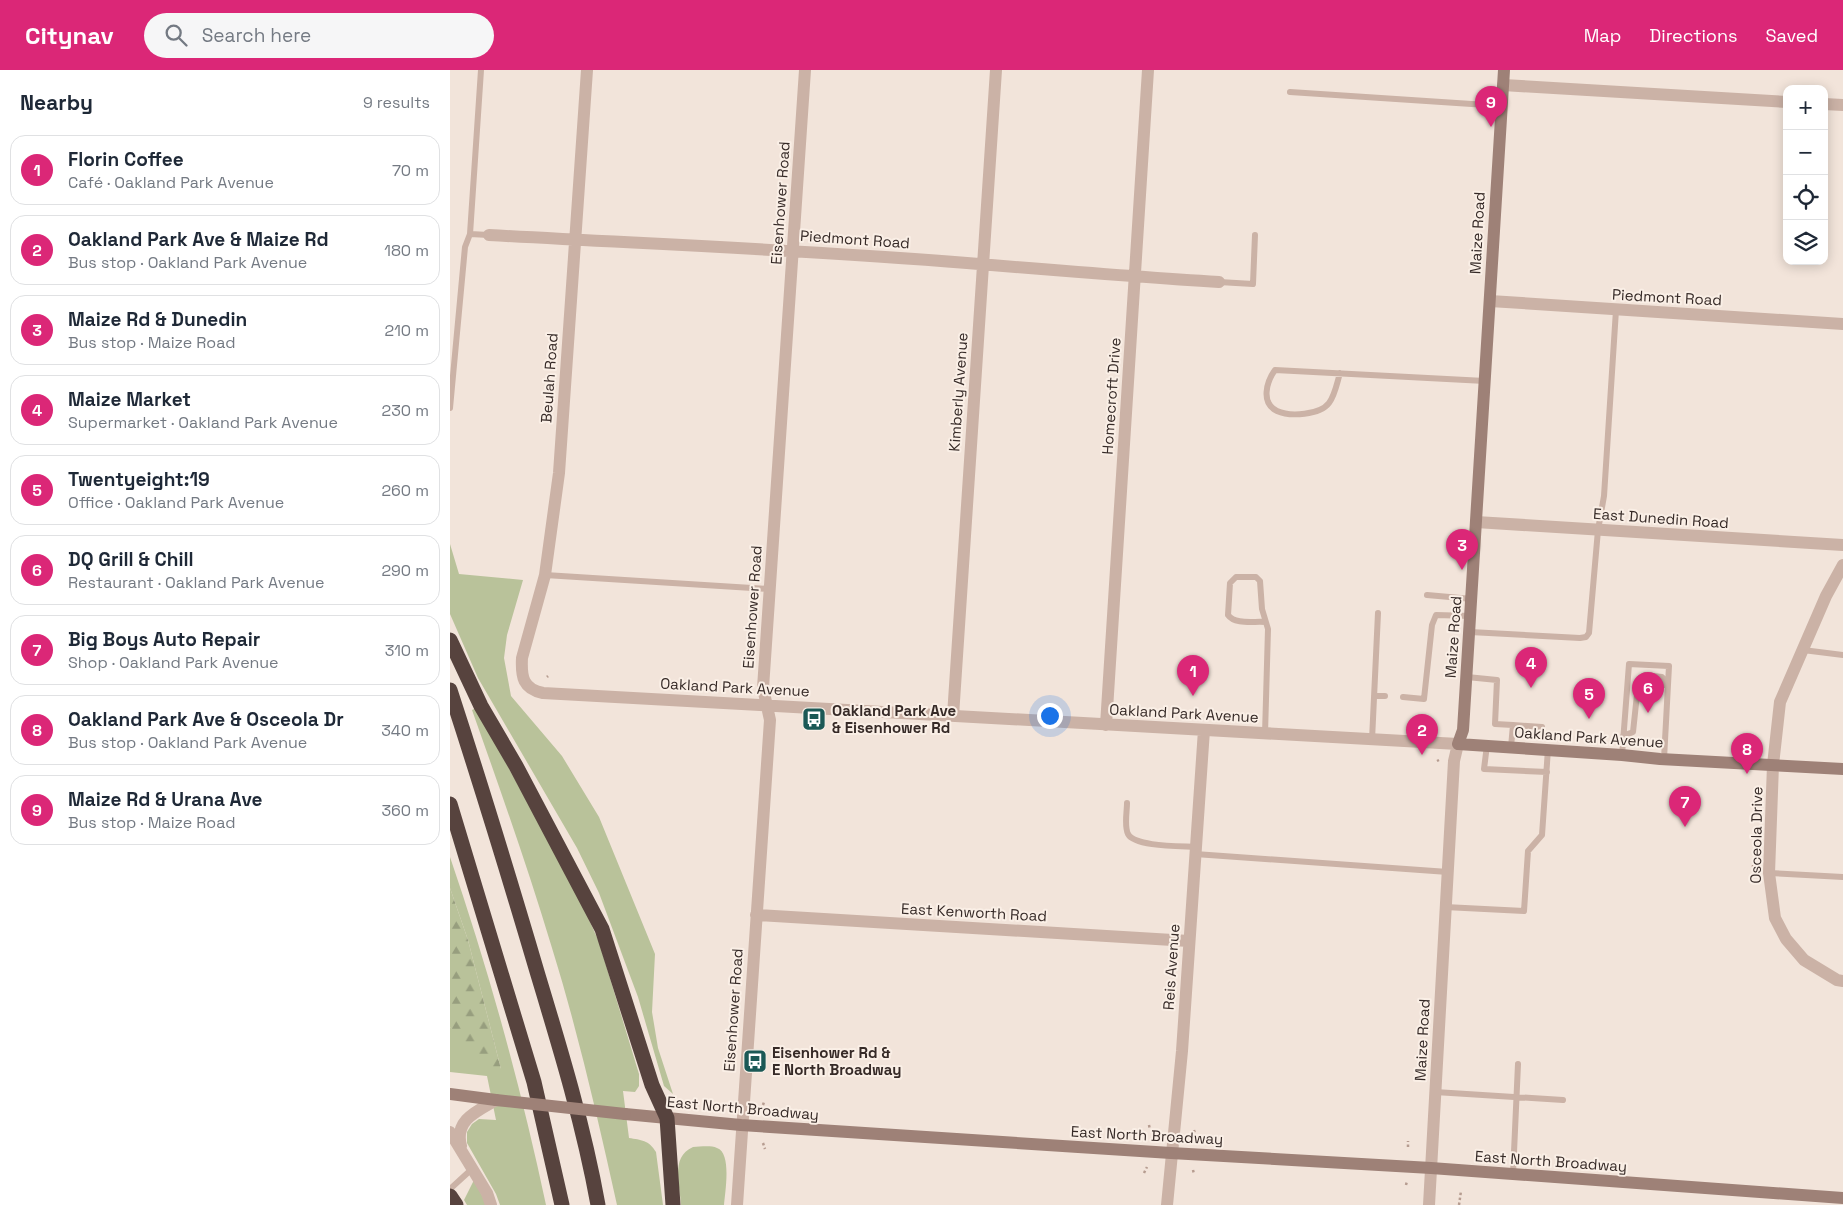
<!DOCTYPE html>
<html lang="en">
<head>
<meta charset="utf-8">
<style>
	:root { --surface:#fff; --page:#f6f6f7; --text:#1f2937; --muted:#747a83; --line:#e0e1e3; --accent:#db2777 }
	body { margin:0; font-family:"Space Grotesk",sans-serif; background:var(--page); color:var(--text) }
	.controls { position:absolute; right:15px; top:15px; display:grid; overflow:hidden; border-radius:10px; box-shadow:0 2px 12px #0003 }
	.controls button { width:45px; height:45px; display:grid; place-items:center; padding:0; border:0; border-bottom:1px solid var(--line); background:var(--surface); color:var(--text); font:25px sans-serif }
	.you { position:absolute; left:599px; top:645px; width:18px; height:18px; margin:-12px; border:4px solid #fff; border-radius:50%; background:#1a73e8; box-shadow:0 0 0 8px #1a73e833 }
	.badge { display:grid; place-items:center; width:32px; height:32px; border-radius:50%; background:var(--accent); color:#fff; font-size:16px; font-weight:700 }
	.pin { position:absolute; translate:-50% -41px; filter:drop-shadow(0 1px 2px #0008) }
	.pin::after { content:''; position:absolute; top:26px; width:18px; height:15px; background:inherit; clip-path:polygon(0 0,100% 0,50% 100%) }
	.list { margin:0; padding:0; list-style:none }
	h2 { display:flex; justify-content:space-between; align-items:center; height:65px; margin:0; padding:0 20px; font-size:21px }
	h2 small { font-size:16px; font-weight:400; color:var(--muted) }
	.list li { display:grid; grid-template-columns:32px 1fr auto; gap:15px; align-items:center; box-sizing:border-box; height:70px; margin:0 10px 10px; padding:0 10px; border:1px solid var(--line); border-radius:15px }
	.list b { display:block; font-size:19px; white-space:nowrap }
	.list p { margin:0; font-size:16px; white-space:nowrap; color:var(--muted) }
	.list em { font-size:16px; font-style:normal; color:var(--muted) }
	.icon { flex:none; width:28px; height:28px; fill:none; stroke:currentColor; stroke-width:2; stroke-linecap:round; stroke-linejoin:round }
	.map { position:relative; flex:none; width:1393px; height:1135px; overflow:hidden }
	header { display:flex; align-items:center; gap:30px; box-sizing:border-box; height:70px; padding:0 25px; background:var(--accent); color:#fff }
	header strong { font-size:24px }
	nav { display:flex; gap:28px; margin-inline-start:auto; font-size:18px }
	.search { width:350px; height:45px; background:var(--page); display:flex; align-items:center; gap:12px; box-sizing:border-box; padding:0 18px; border-radius:28px; color:var(--muted); font-size:19px }
	main { display:flex }
	aside { flex:1; background:var(--surface) }
	.map>svg:first-child { display:block }
</style>
</head>
<body>
<header>
<strong>Citynav</strong>
<div class="search"><svg class="icon" aria-label="search" viewBox="0 0 24 24"><circle cx="10" cy="10" r="6"/><path d="M15 15l6 6"/></svg>Search here</div>
<nav><a>Map</a><a>Directions</a><a>Saved</a></nav>
</header>
<main>
<aside>
<h2>Nearby<small>9 results</small></h2>
<ul class="list">
<li><span class="badge">1</span><div><b>Florin Coffee</b><p>Café · Oakland Park Avenue</p></div><em>70 m</em></li>
<li><span class="badge">2</span><div><b>Oakland Park Ave &amp; Maize Rd</b><p>Bus stop · Oakland Park Avenue</p></div><em>180 m</em></li>
<li><span class="badge">3</span><div><b>Maize Rd &amp; Dunedin</b><p>Bus stop · Maize Road</p></div><em>210 m</em></li>
<li><span class="badge">4</span><div><b>Maize Market</b><p>Supermarket · Oakland Park Avenue</p></div><em>230 m</em></li>
<li><span class="badge">5</span><div><b>Twentyeight:19</b><p>Office · Oakland Park Avenue</p></div><em>260 m</em></li>
<li><span class="badge">6</span><div><b>DQ Grill &amp; Chill</b><p>Restaurant · Oakland Park Avenue</p></div><em>290 m</em></li>
<li><span class="badge">7</span><div><b>Big Boys Auto Repair</b><p>Shop · Oakland Park Avenue</p></div><em>310 m</em></li>
<li><span class="badge">8</span><div><b>Oakland Park Ave &amp; Osceola Dr</b><p>Bus stop · Oakland Park Avenue</p></div><em>340 m</em></li>
<li><span class="badge">9</span><div><b>Maize Rd &amp; Urana Ave</b><p>Bus stop · Maize Road</p></div><em>360 m</em></li>
</ul>
</aside>
<div class="map">
<svg width="1393" height="1135" viewBox="0 0 1393 1135">
	<defs>
		<pattern id="forest-firs" width="22" height="20" patternUnits="userSpaceOnUse" patternTransform="scale(1.25)"><rect width="22" height="20" fill="#b9c29a"/><path d="M5 1l3.5 6h-7zM16 11l3.5 6h-7z" fill="#979e7e"/></pattern>
	</defs>
	<rect width="100%" height="100%" fill="#f2e4da"/>
	<path fill="#b9c29a" d="M0 474 9 504 73 510 57 565 54 588 61 626 112 686 149 747 205 884 202 942 208 978 223 1024 214 1016 188 927 149 823 127 778 28 608 0 544Z
		M26 638 127 823 149 872 189 1004V1016L185 1022 173 1021 179 1068C191 1070 199 1070 206 1082L213 1135H167C148 1049 128 962 102 878 78 798 50 719 22 640Z
		M0 787C39 901 71 1017 96 1135H50L46 1124 17 1073V1062L22 1054 29 1049 46 1050 37 1006 0 1002V957L51 999 18 870 0 818Z
		M243 1077C250 1077 260 1075 267 1078 282 1083 275 1122 274 1135H231C230 1115 220 1087 243 1077Z
		M24 1110 37 1135H17L14 1130Z"/>
	<path fill="url(#forest-firs)" d="M0 818 18 870 51 999 46 1002 33 996 0 957Z"/>
	<g fill="none" stroke-linecap="round" stroke-linejoin="round">
		<path stroke="#b69c90" stroke-width="2.5" stroke-dasharray="2.5 2.5" stroke-linecap="butt" d="M97 607 98 606
			M290 619 291 617
			M987 691 989 690
			M1303 797V795
			M1303 805V806
			M313 1035 314 1032
			M699 1055 700 1060
			M744 1060 745 1064
			M313 1073 315 1079
			M958 1077V1071
			M743 1100 744 1104
			M694 1103 697 1097
			M956 1115 957 1111
			M1009 1135 1011 1121"/>
		<path stroke="#cbb2a6" stroke-width="6" d="M31 0 20 164 39 165
			M840 22 1052 36
			M769 212 803 214 805 165
			M890 303C887 313 885 325 879 333 870 345 840 347 827 341 810 333 817 311 825 300L1035 311
			M0 338 15 177 20 164
			M95 505 319 519
			M977 525 1022 529
			M1020 562 1130 568 1136 567 1139 563 1148 460 1154 426 1166 240
			M1353 580 1393 585
			M1017 607 1047 610 1045 654 1063 655 1061 677
			M924 626H935
			M953 627 974 629 982 555 986 545 1021 546
			M1063 655 1092 657
			M815 664 818 559 812 539 810 511 806 507H786L780 513 778 545C785 555 804 551 815 552
			M1173 666 1183 662 1188 615 1190 608 1195 605 1212 607 1214 610V615
			M922 670 928 543
			M1037 675 1034 699 1097 702
			M1172 685 1179 594 1219 596 1214 689
			M677 733C677 742 674 756 678 764 685 777 731 776 746 777
			M745 784 998 802
			M1319 803 1393 807
			M995 837 1074 841 1078 781 1092 765 1098 679
			M985 1022 1113 1030
			M1063 1104 1068 994
			M0 1119 23 1098"/>
		<path stroke="#cbb2a6" stroke-width="12" d="M137 0 109 403 95 505 72 588C71 607 73 619 93 623L1008 674 1004 691 979 1135
			M1053 15 1337 32
			M1374 34 1393 35
			M39 165C198 174 358 180 517 193 601 200 685 207 769 212
			M1040 231 1393 254
			M1026 452 1393 475
			M1393 495 1376 526 1330 632 1323 695 1319 803 1325 848 1336 869 1354 890 1387 910 1393 911
			M503 646 546 0
			M656 655 698 0
			M306 845 739 871
			M0 1062 37 1123 41 1135
			M11 1076C4 1050 27 1041 46 1030
			M287 1135 320 650 313 618 355 0
			M717 1135 732 981 754 660"/>
		<path stroke="#9e8177" stroke-width="12" d="M1054 0 1013 660 1008 674 1172 685 1210 689 1393 699
			M0 1024 46 1030
			M175 1044 291 1055 721 1083 981 1098 1393 1128"/>
		<path stroke="#57433e" stroke-width="15" d="M0 570 31 636 66 696 152 859 202 1015 217 1048 223 1135
			M0 620C31 715 60 810 88 905 111 981 134 1057 148 1135
			M0 734 84 1012 112 1135
			M0 1126 6 1135"/>
		<path stroke="#9e8177" stroke-width="12" d="M46 1030 175 1044"/>
	</g>
	<defs>
		<g id="bus-square" transform="scale(1.25)"><rect x="-9" y="-9" width="18" height="18" rx="4" fill="#1b5956" stroke="#faefe6"/><path d="M-5-6H5V4H4V6H2V4H-2V6H-4V4H-5ZM-3.5-4V0h7V-4ZM-3.5 1.2v1.5H-2V1.2ZM2 1.2v1.5H3.5V1.2Z" fill="#fff"/></g>
	</defs>
	<g fill-rule="evenodd">
		<use href="#bus-square" x="364" y="649"/>
		<use href="#bus-square" x="305" y="991"/>
	</g>
	<g text-anchor="middle" dominant-baseline="central" stroke-width="4" stroke-linejoin="round" paint-order="stroke">
		<g font-size="15" fill="#362a27" stroke="#faefe6">
			<text transform="translate(330 133) rotate(-86)">Eisenhower Road</text>
			<text transform="translate(1027 163) rotate(-87)">Maize Road</text>
			<text transform="translate(405 169) rotate(4)">Piedmont Road</text>
			<text transform="translate(1217 227) rotate(3)">Piedmont Road</text>
			<text transform="translate(99 308) rotate(-86)">Beulah Road</text>
			<text transform="translate(508 322) rotate(-86)">Kimberly Avenue</text>
			<text transform="translate(661 326) rotate(-86)">Homecroft Drive</text>
			<text transform="translate(1211 448) rotate(4)">East Dunedin Road</text>
			<text transform="translate(302 537) rotate(-86)">Eisenhower Road</text>
			<text transform="translate(1003 567) rotate(-86)">Maize Road</text>
			<text transform="translate(285 617) rotate(3)">Oakland Park Avenue</text>
			<text transform="translate(734 643) rotate(3)">Oakland Park Avenue</text>
			<text transform="translate(1139 667) rotate(4)">Oakland Park Avenue</text>
			<text transform="translate(1306 765) rotate(-89)">Osceola Drive</text>
			<text transform="translate(524 842) rotate(3)">East Kenworth Road</text>
			<text transform="translate(721 897) rotate(-86)">Reis Avenue</text>
			<text transform="translate(283 940) rotate(-86)">Eisenhower Road</text>
			<text transform="translate(972 970) rotate(-87)">Maize Road</text>
			<text transform="translate(293 1038) rotate(5)">East North Broadway</text>
			<text transform="translate(697 1065) rotate(3)">East North Broadway</text>
			<text transform="translate(1101 1091) rotate(4)">East North Broadway</text>
		</g>
		<g font-size="15" font-weight="bold" fill="#362a27" stroke="#faefe6" text-anchor="start">
			<text x="382" y="640">Oakland Park Ave<tspan x="382" dy="17">&amp; Eisenhower Rd</tspan></text>
			<text x="322" y="982">Eisenhower Rd &amp;<tspan x="322" dy="17">E North Broadway</tspan></text>
		</g>
	</g>
</svg>
<div class="controls">
<button>+</button>
<button>−</button>
<button><svg class="icon" aria-label="locate" viewBox="0 0 24 24"><circle cx="12" cy="12" r="6"/><path d="M12 2v4M12 18v4M2 12h4M18 12h4"/></svg></button>
<button><svg class="icon" aria-label="layers" viewBox="0 0 24 24"><path d="M12 4l9 5-9 5-9-5zM3 14l9 5 9-5"/></svg></button>
</div>
<div class="you"></div>
<div class="pin badge" style="left:743px;top:626px">1</div>
<div class="pin badge" style="left:972px;top:685px">2</div>
<div class="pin badge" style="left:1012px;top:500px">3</div>
<div class="pin badge" style="left:1081px;top:618px">4</div>
<div class="pin badge" style="left:1139px;top:649px">5</div>
<div class="pin badge" style="left:1198px;top:643px">6</div>
<div class="pin badge" style="left:1235px;top:757px">7</div>
<div class="pin badge" style="left:1297px;top:704px">8</div>
<div class="pin badge" style="left:1041px;top:57px">9</div>
</div>
</main>
</body>
</html>
